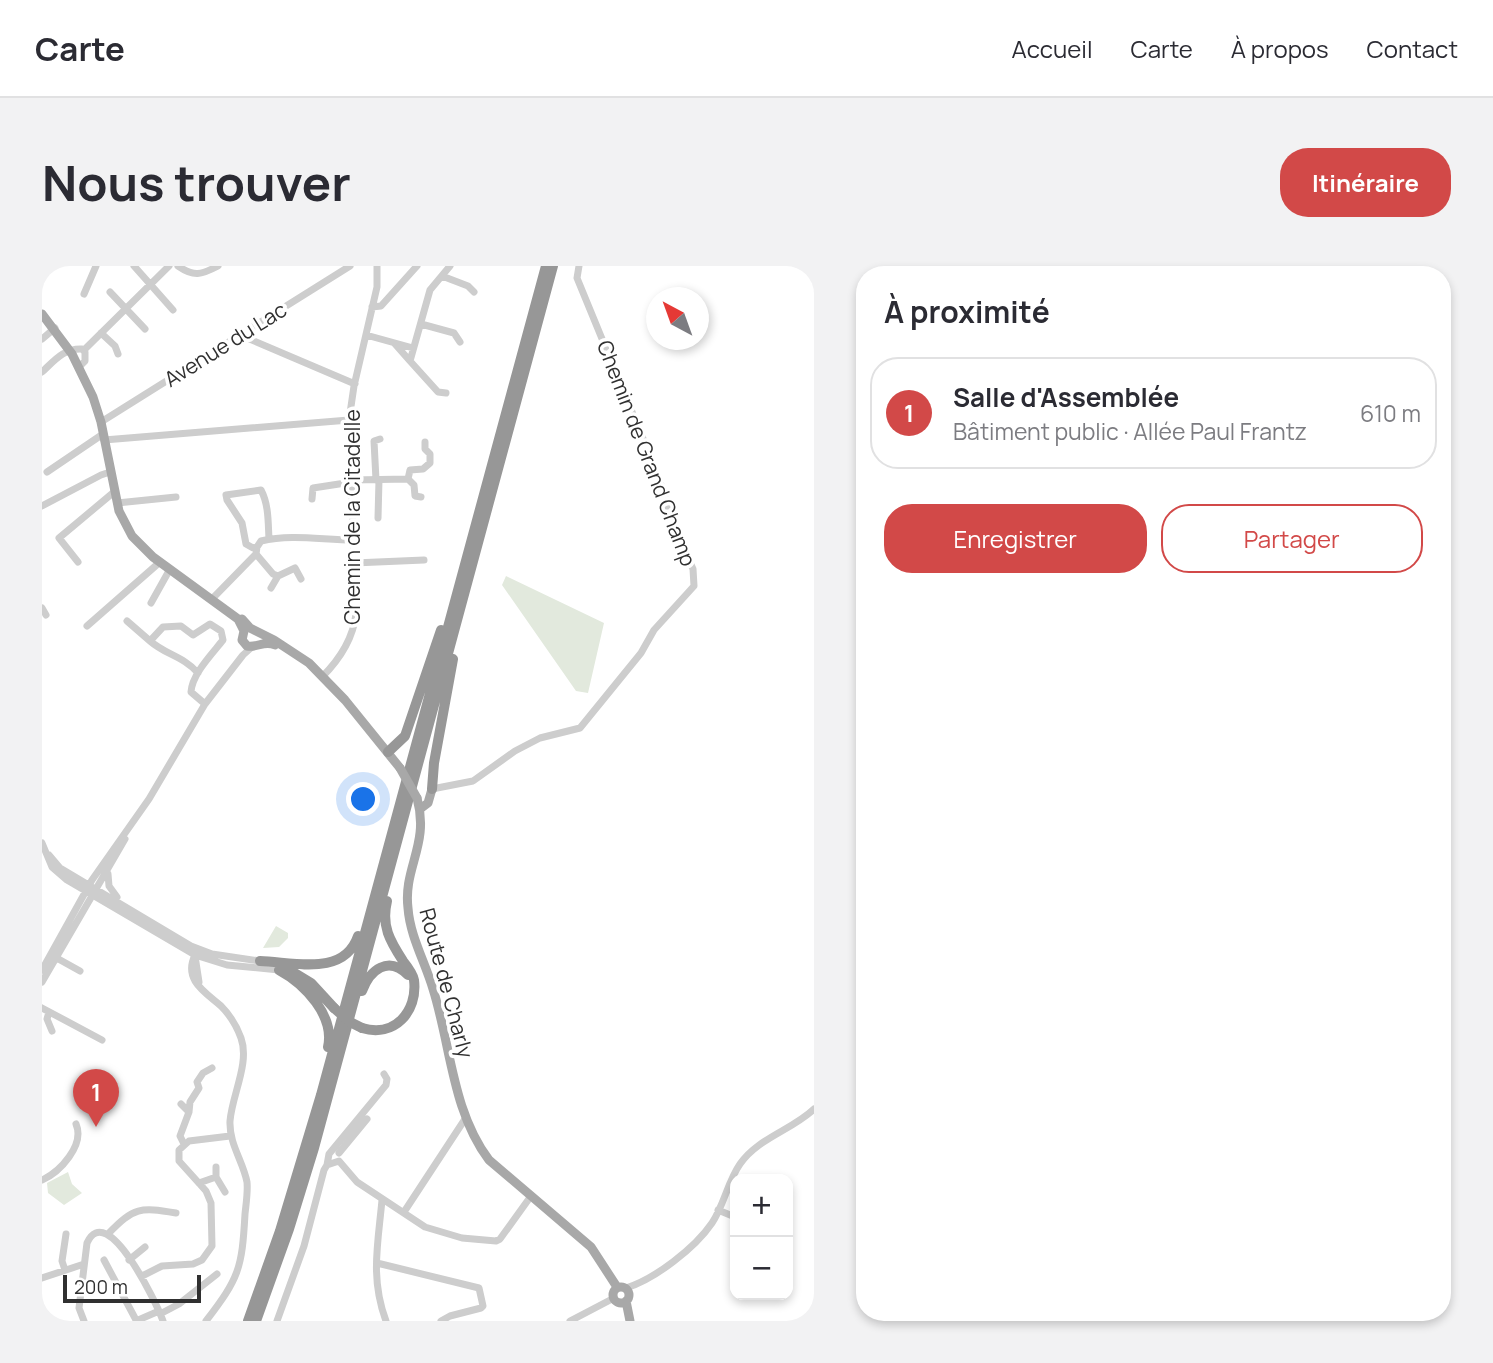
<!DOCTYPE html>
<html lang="fr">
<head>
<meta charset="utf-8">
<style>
	:root { --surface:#fff; --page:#f2f2f3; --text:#2b2b33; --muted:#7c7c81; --line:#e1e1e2; --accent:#d24948 }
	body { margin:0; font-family:Manrope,sans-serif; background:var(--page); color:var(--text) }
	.controls { position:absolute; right:21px; bottom:21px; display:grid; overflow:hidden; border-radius:14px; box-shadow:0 4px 10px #0003 }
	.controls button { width:63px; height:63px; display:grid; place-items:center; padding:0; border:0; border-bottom:2px solid var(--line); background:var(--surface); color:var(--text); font:35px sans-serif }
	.compass { position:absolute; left:604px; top:21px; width:63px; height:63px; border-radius:50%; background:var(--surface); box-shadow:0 4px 10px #0003; rotate:319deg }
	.scale { position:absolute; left:21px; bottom:18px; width:138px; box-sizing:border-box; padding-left:7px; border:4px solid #303030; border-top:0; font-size:19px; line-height:24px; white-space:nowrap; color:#303030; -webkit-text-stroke:5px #fff; paint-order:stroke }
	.you { position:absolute; left:322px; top:534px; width:24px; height:24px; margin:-18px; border:5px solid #fff; border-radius:50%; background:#1a73e8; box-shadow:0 0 0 10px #1a73e833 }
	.badge { display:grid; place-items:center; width:46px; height:46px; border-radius:50%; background:var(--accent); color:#fff; font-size:23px; font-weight:700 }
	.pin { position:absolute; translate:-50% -58px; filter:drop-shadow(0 2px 4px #0008) }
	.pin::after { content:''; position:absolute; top:37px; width:24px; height:21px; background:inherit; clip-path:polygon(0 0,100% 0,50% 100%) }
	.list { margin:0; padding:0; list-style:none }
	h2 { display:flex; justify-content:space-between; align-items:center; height:91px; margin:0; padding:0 28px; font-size:30px }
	h2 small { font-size:23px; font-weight:400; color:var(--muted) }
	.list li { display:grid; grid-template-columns:46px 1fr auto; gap:21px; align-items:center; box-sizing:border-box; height:112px; margin:0 14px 14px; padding:0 14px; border:2px solid var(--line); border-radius:28px }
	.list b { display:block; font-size:26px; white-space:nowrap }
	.list p { margin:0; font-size:23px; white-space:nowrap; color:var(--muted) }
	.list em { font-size:23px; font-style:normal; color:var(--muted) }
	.actions { display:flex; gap:14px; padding:21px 28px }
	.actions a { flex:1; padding:16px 0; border:2px solid var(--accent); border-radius:28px; text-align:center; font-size:24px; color:var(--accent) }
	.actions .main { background:var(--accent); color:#fff }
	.map { position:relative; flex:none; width:772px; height:1055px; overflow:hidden; border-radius:28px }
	header { display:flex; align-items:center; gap:42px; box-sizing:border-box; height:98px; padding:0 35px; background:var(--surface); border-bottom:2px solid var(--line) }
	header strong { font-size:33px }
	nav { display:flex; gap:38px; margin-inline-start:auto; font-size:24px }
	.intro { display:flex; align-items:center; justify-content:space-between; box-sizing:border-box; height:168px; padding:0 42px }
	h1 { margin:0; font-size:49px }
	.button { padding:18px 32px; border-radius:28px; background:var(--accent); color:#fff; font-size:24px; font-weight:700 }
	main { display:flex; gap:42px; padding:0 42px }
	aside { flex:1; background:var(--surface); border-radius:28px; box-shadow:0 4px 10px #0003 }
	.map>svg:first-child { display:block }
</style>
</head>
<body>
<header>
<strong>Carte</strong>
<nav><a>Accueil</a><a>Carte</a><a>À propos</a><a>Contact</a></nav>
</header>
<div class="intro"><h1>Nous trouver</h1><a class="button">Itinéraire</a></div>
<main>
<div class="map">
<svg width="772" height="1055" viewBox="0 0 772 1055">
	<rect width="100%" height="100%" fill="#fff"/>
	<path fill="#e2e9dd" d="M464 310 562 357 546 427 534 425 460 319Z
		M234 660 246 667V672L237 681 221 682Z
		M26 906 30 918 40 927 22 939 6 927 5 917Z"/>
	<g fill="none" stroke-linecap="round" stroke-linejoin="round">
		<path stroke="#cdcdcd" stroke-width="7" d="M92 0 131 44
			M136 0C152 11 159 9 176 0
			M400 10 426 20 432 26
			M68 26 103 63
			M42 28 54 0
			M330 41 339 40 375 0
			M379 58 412 67 418 76
			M59 67 73 80 76 88
			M198 69 313 118
			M324 69 371 82
			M0 73 13 62
			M353 78 368 95
			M42 84 127 0
			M0 106C12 95 22 82 40 83L43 86V95L37 101
			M404 127 396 126 368 95 388 24 408 0
			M59 156 308 0
			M62 174 307 154
			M5 206 61 168
			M366 213 368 204 381 203 388 197V188L383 183V176
			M310 214 366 213 372 219 373 230 379 231
			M334 214 332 175 338 173
			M270 233 271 222 310 216
			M75 237 134 231
			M0 240 59 209 68 206
			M336 252 337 214
			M215 281 211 282 204 278 200 257 185 234 184 229 219 224C227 239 226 257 227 273
			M214 288 231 308 236 310
			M36 296 17 272 72 226
			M312 297 382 294
			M229 322 236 310 253 302 259 313
			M170 333 214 288 215 281 219 275C250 268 280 274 312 274
			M109 337 128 303
			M0 342 4 349
			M85 355 108 375
			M45 360 118 296
			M156 407C141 390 124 389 108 375L121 361 139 360 151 369 168 358 179 365 181 374C170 388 150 408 149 426L163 438
			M280 411C298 393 311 373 314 348L307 154 312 120 335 21V0
			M390 523 431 515 473 485 498 472 538 462 599 387 612 364 652 320 651 303 633 264 616 209 535 12 537 0
			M0 577 10 601 25 614 153 689 185 699 237 704
			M7 589 18 602 149 680 170 688 218 695
			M66 608 67 620 75 631
			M153 689C141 714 163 726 179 740 187 748 195 761 199 772 208 797 190 829 188 855 187 878 201 895 205 916 206 926 204 938 203 948 200 1003 197 1012 164 1055
			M11 690 38 705
			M153 690 157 716
			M0 704 50 614 107 533 163 438 201 389 210 381
			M0 716 83 573
			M0 742 60 774
			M7 746 5 753 10 765
			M139 838 147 846 138 870 142 878
			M147 846 148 836 157 822 155 816 161 807 170 802
			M297 887 325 853
			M285 899 287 888 344 819 345 813 342 808
			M174 911 183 926
			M0 914C18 906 43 879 34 858
			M157 917 174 911V901
			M340 934C336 978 328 1012 344 1055
			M676 944 693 951
			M362 946 423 853
			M66 968C92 941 98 941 134 947
			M62 994 94 1054
			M87 994 103 981
			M335 997 437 1022 441 1040 439 1042 408 1050 399 1055
			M23 1004 20 995 24 968
			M100 1010 120 1000 151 998 160 994 170 980 169 937 164 925 137 895V884L147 875 188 870
			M0 1012 42 998
			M584 1022C613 1013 653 982 670 957 682 939 686 915 698 898 716 872 750 864 772 843
			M0 1045 6 1052
			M118 1048 137 1038 175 1008
			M42 1055 37 1042 45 977C65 933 115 1038 121 1055
			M94 1055 117 1045
			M235 1055 262 980 282 904 285 899 297 895 315 916 383 961 420 972 454 975 458 973 489 930
			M528 1055 572 1032"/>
		<path stroke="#a8a8a8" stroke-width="9" d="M0 48 30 88 51 131 59 156 77 245 90 270 111 291 196 353 202 365
			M200 353 208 362 232 374 267 397 303 434 358 502
			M202 365 200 374 205 380C216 382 222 374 233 379
			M375 532C388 578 361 602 366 642 368 670 383 696 391 723 409 780 410 845 447 894L549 981 575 1021
			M378 543 386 537 390 523
			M571 1029a8 8 0 1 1 16 0a8 8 0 1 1-16 0Z
			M584 1035 588 1055"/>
		<path stroke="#979797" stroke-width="10" d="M346 486 363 470 399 364
			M390 523 392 497 411 393
			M218 695C252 696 302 711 316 670
			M246 703 269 717 292 742
			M237 704C263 718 293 750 286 781
			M320 725C328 704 346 689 366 709
			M320 762C352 772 376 746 372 714 371 708 365 700 361 695 348 675 339 660 345 635
			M206 1055 238 965 279 829 504 0
			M214 1055 247 963 272 882 511 0"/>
		<path stroke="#a8a8a8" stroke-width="9" d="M358 502 375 532"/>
		<path stroke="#979797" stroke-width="10" d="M292 742 308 756 320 762"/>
	</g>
	<g text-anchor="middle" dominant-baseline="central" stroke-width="7" stroke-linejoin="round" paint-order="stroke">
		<g font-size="21" fill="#303030" stroke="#fff">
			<text transform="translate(183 78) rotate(-32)">Avenue du Lac</text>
			<text transform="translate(605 187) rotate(69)">Chemin de Grand Champ</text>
			<text transform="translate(310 251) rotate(-90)">Chemin de la Citadelle</text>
			<text transform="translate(405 717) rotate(75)">Route de Charly</text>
		</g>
	</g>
</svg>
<div class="controls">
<button>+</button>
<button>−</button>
</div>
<svg class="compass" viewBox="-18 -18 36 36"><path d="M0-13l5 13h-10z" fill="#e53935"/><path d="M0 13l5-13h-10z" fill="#7c7c81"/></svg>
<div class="scale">200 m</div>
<div class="you"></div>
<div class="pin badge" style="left:54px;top:861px">1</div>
</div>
<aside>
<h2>À proximité<small></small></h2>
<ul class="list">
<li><span class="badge">1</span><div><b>Salle d'Assemblée</b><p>Bâtiment public · Allée Paul Frantz</p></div><em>610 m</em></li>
</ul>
<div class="actions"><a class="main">Enregistrer</a><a>Partager</a></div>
</aside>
</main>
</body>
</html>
